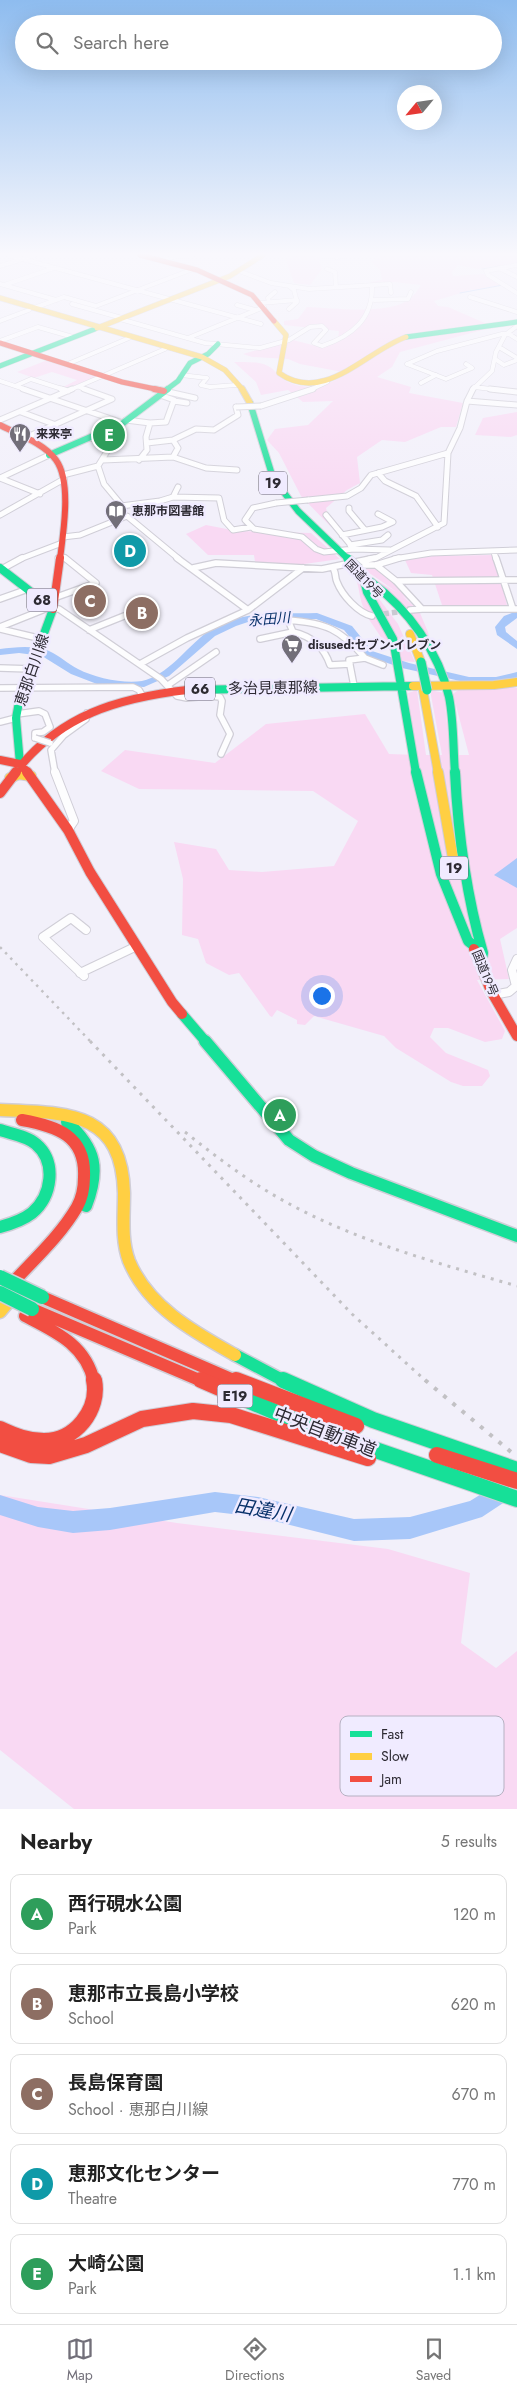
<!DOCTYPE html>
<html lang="en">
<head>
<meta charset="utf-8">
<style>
	:root { --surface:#fff; --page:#f2f2f2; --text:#222; --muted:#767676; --line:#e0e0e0; --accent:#726f79 }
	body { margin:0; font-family:Jost,"Noto Sans JP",sans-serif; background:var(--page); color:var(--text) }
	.compass { position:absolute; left:397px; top:85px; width:45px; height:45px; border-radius:50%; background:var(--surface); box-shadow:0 5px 20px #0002; rotate:241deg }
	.you { position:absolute; left:321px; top:995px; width:18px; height:18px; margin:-12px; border:4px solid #fff; border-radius:50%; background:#1a73e8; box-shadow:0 0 0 8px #1a73e833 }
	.badge { display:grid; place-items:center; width:32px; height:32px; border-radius:50%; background:var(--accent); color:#fff; font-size:16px; font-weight:700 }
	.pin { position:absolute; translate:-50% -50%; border:2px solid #fff; box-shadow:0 1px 5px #0006 }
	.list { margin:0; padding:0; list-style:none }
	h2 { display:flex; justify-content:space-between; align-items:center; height:65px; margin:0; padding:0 20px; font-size:21px }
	h2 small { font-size:16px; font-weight:400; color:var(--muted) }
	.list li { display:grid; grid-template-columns:32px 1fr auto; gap:15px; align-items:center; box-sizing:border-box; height:80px; margin:0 10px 10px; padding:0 10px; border:1px solid var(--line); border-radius:10px }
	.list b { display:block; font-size:19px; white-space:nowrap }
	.list p { margin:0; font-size:16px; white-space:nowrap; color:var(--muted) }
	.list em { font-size:16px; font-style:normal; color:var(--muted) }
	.icon { flex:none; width:28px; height:28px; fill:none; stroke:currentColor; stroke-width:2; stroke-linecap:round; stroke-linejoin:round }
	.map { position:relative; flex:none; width:517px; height:1809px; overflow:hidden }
	.search { position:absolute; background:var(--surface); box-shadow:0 5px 20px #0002; left:15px; right:15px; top:15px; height:55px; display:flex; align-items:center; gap:12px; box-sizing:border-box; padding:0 18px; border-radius:28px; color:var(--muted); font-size:19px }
	.sheet { height:515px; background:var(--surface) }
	nav { display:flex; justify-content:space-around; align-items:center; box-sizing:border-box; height:70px; border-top:1px solid var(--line); background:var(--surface); font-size:14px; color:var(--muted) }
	nav a { display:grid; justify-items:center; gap:2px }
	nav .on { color:var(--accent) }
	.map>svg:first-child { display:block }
</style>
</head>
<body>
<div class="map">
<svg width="517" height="1809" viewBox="0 0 517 1809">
	<rect width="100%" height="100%" fill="#f2f0fa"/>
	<path fill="#f9d9f3" d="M296 255H345L318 260 322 269 310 285 294 283 286 260Z
		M382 255H517V263L477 269 458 265 452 272 453 276 483 274 503 285 473 290 470 288 471 290 434 301 438 306 448 307 494 327 400 352 392 367 377 377 411 387 409 393 463 403 456 427H441L405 442 382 440 357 457 360 483 347 490 326 508 331 527 301 496 279 453 267 440 275 429 308 425 333 401 303 402 288 390 261 395 256 382 234 362C245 362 258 361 268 366 274 369 278 375 283 379 304 393 329 386 348 373L300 364 288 359 252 357 243 354 293 340 320 347 327 346 338 341 339 331 284 325V321L298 319 307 307C332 308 388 315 408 300 413 297 418 290 421 285L394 282 373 284 371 282 382 280 380 270 371 262Z
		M50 359 98 376 68 389 61 388 77 380 52 372 34 378 17 372Z
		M517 412V435L511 437 475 435 483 418Z
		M206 525 237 531 311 533 340 559 290 566 255 562 254 555H208L186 534Z
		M494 555 507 605H442L432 575 411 573 405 560 433 556Z
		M371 566 382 571 417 606 362 568Z
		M366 574 400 594 415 607 411 611 420 613 428 632 432 650 389 594Z
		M359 576 385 624 395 658 368 618 372 617C359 610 361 592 356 579Z
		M368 584 398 624 415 662 401 661Z
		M512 687 517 688V928L500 939 509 979 477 980 505 1031 502 1039 485 1042 448 1028H434L430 1037 446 1053 488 1070 490 1076 482 1086H463L451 1082 396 1048 384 1036 314 1016 305 1025 297 1024V1020L277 1010 272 1017 270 1016 239 973 229 975 206 963 198 939 182 935 183 879 174 842 216 849 229 870 262 872 334 866 358 821 313 791 139 789 101 771 125 750 215 763 266 724 365 714 389 754 416 755 408 693 417 690 426 755H442L430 690 444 693 450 755H469L453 694 461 688Z
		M0 1495 177 1523 388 1549 470 1573 461 1643 496 1668 517 1651V1809H74L0 1750Z"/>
	<path fill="#a8c7f9" d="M517 858V888L494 875Z"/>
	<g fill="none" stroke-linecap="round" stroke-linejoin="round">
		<path stroke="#a8c7f9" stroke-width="1" d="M482 269 500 266
			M460 293 503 285"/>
		<path fill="#a8c7f9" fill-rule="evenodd" d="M517 611V618L505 627 506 632 517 641V649L497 635 495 627 504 616Z
			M317 613 352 626 372 651 409 663 469 677H496L517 672V678L496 683H469L402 668 364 655 344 630 316 619 251 621 236 626 215 636 169 676 144 687 97 684 71 674 42 656 19 653 0 655V649C15 647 35 645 49 651 60 656 68 664 78 669 95 678 124 684 142 681 167 676 187 647 206 633 237 609 280 614 317 613Z
			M517 1472V1494L482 1517 410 1539 354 1541 258 1517 215 1512 110 1530 73 1533 38 1527 0 1515V1495L38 1507 73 1511 110 1508 215 1492 258 1497 354 1519 410 1517 470 1501Z"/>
		<path stroke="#cbc8d2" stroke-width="5.5" stroke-dasharray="5.5 3" stroke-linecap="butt" d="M375 615 405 611"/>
		<g stroke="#d0ced7" stroke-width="5">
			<path id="street-far3" d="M8 255 261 324
				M317 255 337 257 352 255
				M163 261 173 257 193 255
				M517 265 486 271 488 275 517 293
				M0 266 35 255
				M499 268 517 277
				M327 269 335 272 336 287
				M239 271 271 283 309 289 390 284 391 293
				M0 284 56 300
				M4 285 54 268
				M289 286 294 290 297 302 289 309
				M470 297 517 312
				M374 300 408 299 411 292
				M269 302 268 298 275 292
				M261 303 297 300
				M72 304 122 318
				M237 305 255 310
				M34 308 64 297 96 306 193 269
				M120 319 205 343 260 348 289 340 310 327 322 326 326 330 314 343 322 346C352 336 373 319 372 286
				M0 321 29 310
				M188 338 264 307
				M0 341 38 327 73 337
				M499 347 517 358
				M495 359 504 365 517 360
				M70 363 129 338
				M407 364 437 351 502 334H509L517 339
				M407 364 446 379 472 368 466 364
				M181 375 207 378 201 385 210 387 236 385
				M0 381 27 390
				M421 383 436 375
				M15 386 31 379 65 390
				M79 387 87 390
				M474 387 500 390
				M70 390 165 349
				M310 390 327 382
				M472 390 492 371 496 352 505 335 517 326"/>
		</g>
		<g stroke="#d0ced7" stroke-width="7">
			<path id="street-far2" d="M23 389 123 423 111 445
				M61 389 68 391
				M490 389 517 392
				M164 391 195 398
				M174 401 187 403
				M467 401 517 405
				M261 406 313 389
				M21 412 56 425
				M0 420 72 389
				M126 420 150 423 166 422 174 400 160 395
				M25 438 112 399 84 389
				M147 443 173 440
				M173 457 206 468 237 470
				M103 460 173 457 178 448 173 440 196 429 214 430 238 415 236 407
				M139 460 147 450 146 437 150 423
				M98 466 104 484 124 508
				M378 473 385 481 416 496 438 527
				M63 475 98 466 111 445 91 438
				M0 478 49 455
				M0 478 40 494
				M173 497 178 487
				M308 500 347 496 361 488 371 475 448 453
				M276 503 253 508 245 520 254 529 302 537 316 549 324 552 354 549 390 550
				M121 506 160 501 173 497 219 498 224 520 233 530 251 527
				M349 508V511L365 530
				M0 515 64 479
				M326 515 354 549
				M342 535 382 527 393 522 378 514
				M63 537 80 535 127 516 179 559
				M350 545 382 540 388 535
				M494 552 496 559
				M58 558 63 557 66 559
				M20 559 62 543
				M369 559 376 558 444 523 448 453 460 428 467 401 473 389
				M394 559 431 553 517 550"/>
		</g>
		<g stroke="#d0ced7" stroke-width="8">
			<path id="street-far1" d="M177 558 248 610
				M496 558 513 609
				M361 565H376L399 558
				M376 565 396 581 422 609H517
				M193 568 216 563 322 569 375 558
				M0 570 22 558
				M334 570C336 574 335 578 337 582 342 595 358 613 372 616
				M396 581 517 580
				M54 598 96 583 65 558
				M0 599 28 589
				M410 610 422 609
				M0 627 45 609H59L161 679 177 696 187 698 209 696 220 697 222 701 220 715 230 734 221 754
				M0 629 42 639
				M89 630 124 616
				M260 639 293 632
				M140 664 187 638 248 610 303 568
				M350 664 330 665C324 647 311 636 293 632L288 620C326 623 340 629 365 658
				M0 668 32 669
				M168 685 216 652
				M354 686 349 660 365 658 383 665
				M0 688 133 687 139 690 142 695
				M17 714 39 711 45 714 50 727 43 732 35 733V738
				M0 722 16 718
				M55 773 51 750 64 735 86 719 87 713"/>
		</g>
		<g stroke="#d0ced7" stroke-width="10">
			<path id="street" d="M55 772 74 821 68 830
				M80 973 137 946
				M84 976 43 937 71 918 86 930
				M493 995 509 992 516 986 512 970 517 959"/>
		</g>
		<g stroke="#d0ced7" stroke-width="6">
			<path id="fast-far5" d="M406 337 517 322
				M0 366 95 329
				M166 390 178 381 190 363 208 354 218 344"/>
		</g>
		<g stroke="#d0ced7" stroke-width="8">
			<path id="fast-far4" d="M250 403 273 478 298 511 348 559
				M49 455 123 423 168 389"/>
		</g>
		<g stroke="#d0ced7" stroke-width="10">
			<path id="fast-far3" d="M0 568 53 609 19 702 16 718 20 764
				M363 576 367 592 393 639 416 773
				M371 582C408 609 439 652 449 697 454 722 453 748 455 773
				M187 690 413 686"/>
		</g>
		<g stroke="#d0ced7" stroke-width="12">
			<path id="fast-far2" d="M416 772 441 874 468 941 473 945
				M455 772C458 833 466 894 483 953L482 958
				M182 1014 206 1042"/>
		</g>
		<g stroke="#d0ced7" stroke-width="15">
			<path id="fast-far1" d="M205 1041 289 1140 314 1156 351 1173 517 1236
				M67 1122C96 1149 100 1169 86 1206
				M0 1130C12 1134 27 1136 36 1144 57 1162 52 1196 32 1213 23 1220 11 1224 0 1227
				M235 1355 286 1382"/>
		</g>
		<g stroke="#d0ced7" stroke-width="18">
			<path id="fast" d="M283 1380 373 1420 517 1470
				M224 1390 315 1429 517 1499"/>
		</g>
		<g stroke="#d0ced7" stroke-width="6">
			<path id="slow-far4" d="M0 298 202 357 225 370 243 390
				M274 321 286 335 279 373C324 405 366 351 406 337
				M97 328 230 276 263 255"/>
		</g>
		<g stroke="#d0ced7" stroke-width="8">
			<path id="slow-far3" d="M242 389 250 403"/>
		</g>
		<g stroke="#d0ced7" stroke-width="10">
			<path id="slow-far2" d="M410 634 421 662
				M413 686 494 685 517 682
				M423 690 438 773"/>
		</g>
		<g stroke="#d0ced7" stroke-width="12">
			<path id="slow-far1" d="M438 772 455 870
				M10 778 19 774 31 776"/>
		</g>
		<g stroke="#d0ced7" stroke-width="15">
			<path id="slow" d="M0 1110C66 1113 122 1110 124 1193 124 1216 121 1240 129 1261 148 1307 194 1332 235 1355
				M0 1312 16 1293"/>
		</g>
		<g stroke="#d0ced7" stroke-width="6">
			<path id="jam-far5" d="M140 255 197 270 252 295 274 321
				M0 343 122 382 160 390"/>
		</g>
		<g stroke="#d0ced7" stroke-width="8">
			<path id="jam-far4" d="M154 389 164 391
				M0 425C17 434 44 443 56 460 72 482 63 534 60 559"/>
		</g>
		<g stroke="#d0ced7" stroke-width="10">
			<path id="jam-far3" d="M53 609 60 558
				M0 760 20 764 28 773
				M15 773C59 715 118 698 187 690"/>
		</g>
		<g stroke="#d0ced7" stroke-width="12">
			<path id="jam-far2" d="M27 772 68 830 90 872 172 1002 182 1014
				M0 793 16 772
				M474 949 491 991 517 1036"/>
		</g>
		<g stroke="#d0ced7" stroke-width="15">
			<path id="jam-far1" d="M7 1289C30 1263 59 1238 77 1207 82 1198 84 1187 84 1177 86 1136 57 1126 22 1120
				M42 1297 238 1382
				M32 1309 204 1382
				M25 1316C56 1332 86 1345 94 1382"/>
		</g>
		<g stroke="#d0ced7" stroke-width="18">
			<path id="jam" d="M201 1380 224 1390
				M236 1380 356 1426
				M0 1429C15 1436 28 1441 44 1441 75 1441 100 1410 94 1380
				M0 1444 31 1455 49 1456 86 1445 142 1419 193 1411 231 1415 368 1458
				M437 1455 517 1481"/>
		</g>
		<use href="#street-far3" stroke="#fdfdfe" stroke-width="4"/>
		<use href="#street-far2" stroke="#fdfdfe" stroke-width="5"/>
		<use href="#street-far1" stroke="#fdfdfe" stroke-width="5.5"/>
		<use href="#street" stroke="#fdfdfe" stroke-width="8"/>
		<use href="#fast-far5" stroke="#16e098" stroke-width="5"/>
		<use href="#fast-far4" stroke="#16e098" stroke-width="6"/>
		<use href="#fast-far3" stroke="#16e098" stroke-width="8"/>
		<use href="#fast-far2" stroke="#16e098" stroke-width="10"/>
		<use href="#fast-far1" stroke="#16e098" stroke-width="12"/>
		<use href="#fast" stroke="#16e098" stroke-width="16"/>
		<use href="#slow-far4" stroke="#ffcf43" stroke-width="5"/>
		<use href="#slow-far3" stroke="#ffcf43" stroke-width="6"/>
		<use href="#slow-far2" stroke="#ffcf43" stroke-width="8"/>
		<use href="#slow-far1" stroke="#ffcf43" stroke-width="10"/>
		<use href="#slow" stroke="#ffcf43" stroke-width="12"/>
		<use href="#jam-far5" stroke="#f24e42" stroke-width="5"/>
		<use href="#jam-far4" stroke="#f24e42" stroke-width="6"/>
		<use href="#jam-far3" stroke="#f24e42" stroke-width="8"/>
		<use href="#jam-far2" stroke="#f24e42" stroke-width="10"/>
		<use href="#jam-far1" stroke="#f24e42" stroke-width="12"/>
		<use href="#jam" stroke="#f24e42" stroke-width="16"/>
		<path stroke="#c2c1c4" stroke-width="2.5" stroke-dasharray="2.5 5" stroke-linecap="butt" d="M0 947 91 1042"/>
		<path stroke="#c2c1c4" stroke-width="3" stroke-dasharray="3 6" stroke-linecap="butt" d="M90 1041 352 1314 427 1382
			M185 1132C210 1152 235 1171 262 1188 340 1237 430 1261 517 1286"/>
		<path stroke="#c2c1c4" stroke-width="4" stroke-dasharray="4 8" stroke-linecap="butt" d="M425 1380 517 1457"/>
		<g stroke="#d0ced7" stroke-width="7" stroke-linecap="butt">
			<path id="street-bridge-far1" d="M236 407 261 406
				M276 503 308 500"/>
		</g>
		<g stroke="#d0ced7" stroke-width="8" stroke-linecap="butt">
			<path id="street-bridge" d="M35 738 50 743"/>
		</g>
		<g stroke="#d0ced7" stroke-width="11" stroke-linecap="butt">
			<path id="fast-bridge-far1" d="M348 559 359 569
				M421 662 427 690"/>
		</g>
		<g stroke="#d0ced7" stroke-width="17" stroke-linecap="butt">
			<path id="fast-bridge" d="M0 1277 42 1297
				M0 1293 32 1309"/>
		</g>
		<use href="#street-bridge-far1" stroke="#fdfdfe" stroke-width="5"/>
		<use href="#street-bridge" stroke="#fdfdfe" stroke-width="5.5"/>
		<use href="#fast-bridge-far1" stroke="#16e098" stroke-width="9"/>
		<use href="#fast-bridge" stroke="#16e098" stroke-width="14"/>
	</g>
	<linearGradient id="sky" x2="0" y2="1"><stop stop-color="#8ebcef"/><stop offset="0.5" stop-color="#f9f8fd"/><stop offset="1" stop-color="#f9f8fd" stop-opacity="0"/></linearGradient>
	<rect width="517" height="508" fill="url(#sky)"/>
	<defs>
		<g id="restaurant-pin" transform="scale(1.125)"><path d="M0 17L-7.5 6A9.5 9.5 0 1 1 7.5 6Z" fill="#726f79" stroke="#f0ebff"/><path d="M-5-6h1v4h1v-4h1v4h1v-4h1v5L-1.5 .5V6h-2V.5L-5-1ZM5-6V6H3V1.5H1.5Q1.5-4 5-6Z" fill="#fff"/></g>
		<g id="library-pin" transform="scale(1.125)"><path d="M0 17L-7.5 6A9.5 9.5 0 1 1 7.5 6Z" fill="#726f79" stroke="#f0ebff"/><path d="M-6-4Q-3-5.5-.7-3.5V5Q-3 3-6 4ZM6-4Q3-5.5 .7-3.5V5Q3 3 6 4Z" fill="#fff"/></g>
		<g id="supermarket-pin" transform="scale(1.125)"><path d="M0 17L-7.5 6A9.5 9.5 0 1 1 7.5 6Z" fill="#726f79" stroke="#f0ebff"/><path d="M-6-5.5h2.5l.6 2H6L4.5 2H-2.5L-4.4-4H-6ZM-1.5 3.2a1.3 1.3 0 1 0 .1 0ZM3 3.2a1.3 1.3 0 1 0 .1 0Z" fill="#fff"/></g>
	</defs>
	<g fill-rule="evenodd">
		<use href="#restaurant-pin" x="20" y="434"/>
		<use href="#library-pin" x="116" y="511"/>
		<use href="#supermarket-pin" x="292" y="645"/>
	</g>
	<g text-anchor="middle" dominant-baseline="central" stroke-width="5" stroke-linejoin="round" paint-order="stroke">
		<g font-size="12" font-weight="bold" fill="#2d2a33" stroke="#f0ebff" text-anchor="start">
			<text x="36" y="434">来来亭</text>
			<text x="132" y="511">恵那市図書館</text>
			<text x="308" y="645">disused:セブン-イレブン</text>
		</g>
		<g font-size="12" fill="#2d2a33" stroke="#f0ebff">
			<text transform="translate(364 579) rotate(46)">国道19号</text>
			<text transform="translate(485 973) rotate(67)">国道19号</text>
		</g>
		<g fill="#f0ebff" stroke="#686470" stroke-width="1">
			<rect x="259" y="471.5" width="28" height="23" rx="4"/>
			<rect x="27" y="588.5" width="30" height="23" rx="4"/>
			<rect x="185" y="677.5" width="30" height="23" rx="4"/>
			<rect x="440" y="856.5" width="28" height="23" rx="4"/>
			<rect x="217.5" y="1384.5" width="35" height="23" rx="4"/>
		</g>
		<g font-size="14" font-weight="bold" fill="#2d2a33">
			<text x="273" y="483">19</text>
			<text x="42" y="600">68</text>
			<text x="200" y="689">66</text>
			<text x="454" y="868">19</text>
			<text x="235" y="1396">E19</text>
		</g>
		<g font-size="14" font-style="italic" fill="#08316a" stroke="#f0ebff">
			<text transform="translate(269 619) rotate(-5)">永田川</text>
		</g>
		<g font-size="15" fill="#2d2a33" stroke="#f0ebff">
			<text transform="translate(32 670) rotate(-71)">恵那白川線</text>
			<text transform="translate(273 688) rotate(-1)">多治見恵那線</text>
		</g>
		<g font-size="18" fill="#2d2a33" stroke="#f0ebff">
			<text transform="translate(325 1432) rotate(21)">中央自動車道</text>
		</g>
		<g font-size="19" font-style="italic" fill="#08316a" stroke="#f0ebff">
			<text transform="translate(263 1510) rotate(10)">田違川</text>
		</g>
	</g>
	<rect x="340" y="1716" width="164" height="80" rx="8" fill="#f0ebff" stroke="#b6b1c2" stroke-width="1"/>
	<rect x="350" y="1731" width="22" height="6" fill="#16e098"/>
	<rect x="350" y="1753" width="22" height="7" fill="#ffcf43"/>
	<rect x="350" y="1776" width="22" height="6" fill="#f24e42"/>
	<g font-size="14" fill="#2d2a33">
		<text x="381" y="1739">Fast</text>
		<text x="381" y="1761">Slow</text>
		<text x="381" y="1784">Jam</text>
	</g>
</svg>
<svg class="compass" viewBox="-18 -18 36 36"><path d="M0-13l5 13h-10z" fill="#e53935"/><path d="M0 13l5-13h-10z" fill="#767676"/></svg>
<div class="you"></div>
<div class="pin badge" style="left:280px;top:1115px;background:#2e9e5b">A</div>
<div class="pin badge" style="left:142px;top:613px;background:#8d6e63">B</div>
<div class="pin badge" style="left:90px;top:601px;background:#8d6e63">C</div>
<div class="pin badge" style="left:130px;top:551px;background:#0f9aa8">D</div>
<div class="pin badge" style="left:109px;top:435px;background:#2e9e5b">E</div>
<div class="search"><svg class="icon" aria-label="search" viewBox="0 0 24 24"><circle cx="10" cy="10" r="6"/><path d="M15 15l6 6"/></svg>Search here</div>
</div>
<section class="sheet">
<h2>Nearby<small>5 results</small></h2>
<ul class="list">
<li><span class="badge" style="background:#2e9e5b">A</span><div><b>西行硯水公園</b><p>Park</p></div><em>120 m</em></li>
<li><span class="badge" style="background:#8d6e63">B</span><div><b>恵那市立長島小学校</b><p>School</p></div><em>620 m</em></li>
<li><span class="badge" style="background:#8d6e63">C</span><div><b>長島保育園</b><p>School · 恵那白川線</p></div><em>670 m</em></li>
<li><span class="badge" style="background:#0f9aa8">D</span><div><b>恵那文化センター</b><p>Theatre</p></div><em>770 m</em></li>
<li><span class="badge" style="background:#2e9e5b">E</span><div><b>大崎公園</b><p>Park</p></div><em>1.1 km</em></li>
</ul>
</section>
<nav>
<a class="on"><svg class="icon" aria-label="map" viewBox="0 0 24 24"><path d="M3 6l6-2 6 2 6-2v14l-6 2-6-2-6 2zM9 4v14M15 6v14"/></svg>Map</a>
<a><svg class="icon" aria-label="directions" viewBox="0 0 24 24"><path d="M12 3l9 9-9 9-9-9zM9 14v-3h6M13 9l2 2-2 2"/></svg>Directions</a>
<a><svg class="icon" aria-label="saved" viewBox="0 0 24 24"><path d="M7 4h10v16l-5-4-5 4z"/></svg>Saved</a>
</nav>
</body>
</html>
